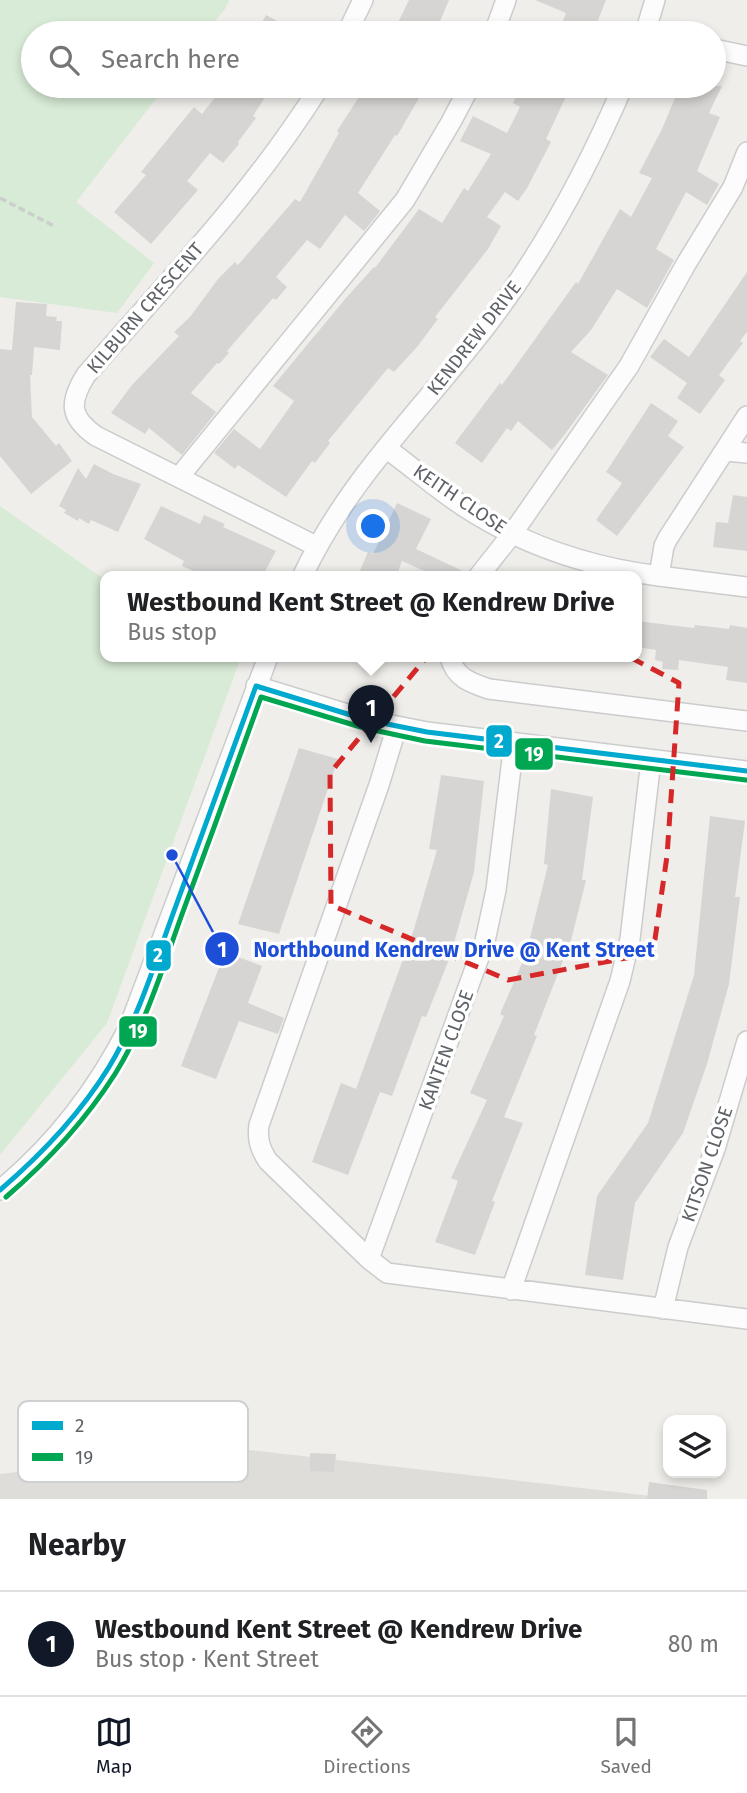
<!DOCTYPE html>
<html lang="en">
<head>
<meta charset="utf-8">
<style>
	:root { --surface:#fff; --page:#f2f2f2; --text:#202124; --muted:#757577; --line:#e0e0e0; --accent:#111827 }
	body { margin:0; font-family:"Fira Sans",sans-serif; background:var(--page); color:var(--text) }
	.controls { position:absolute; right:21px; bottom:21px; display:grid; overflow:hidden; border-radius:14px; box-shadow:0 4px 10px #0003 }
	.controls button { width:63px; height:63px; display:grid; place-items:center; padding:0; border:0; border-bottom:2px solid var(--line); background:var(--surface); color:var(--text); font:35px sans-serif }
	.you { position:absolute; left:374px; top:527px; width:24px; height:24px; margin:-18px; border:5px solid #fff; border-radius:50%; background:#1a73e8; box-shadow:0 0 0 10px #1a73e833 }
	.badge { display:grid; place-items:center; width:46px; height:46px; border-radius:50%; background:var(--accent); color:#fff; font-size:23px; font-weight:700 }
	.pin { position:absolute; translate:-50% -58px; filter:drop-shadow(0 2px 4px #0008) }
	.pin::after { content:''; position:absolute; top:37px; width:24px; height:21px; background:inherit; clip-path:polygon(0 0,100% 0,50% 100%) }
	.popup { position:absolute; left:100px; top:571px; width:542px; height:91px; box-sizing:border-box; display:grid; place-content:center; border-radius:14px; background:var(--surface); filter:drop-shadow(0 2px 5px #0005); font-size:23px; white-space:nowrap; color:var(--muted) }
	.popup b { font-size:26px; color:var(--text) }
	.popup::after { content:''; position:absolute; left:50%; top:100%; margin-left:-14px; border:14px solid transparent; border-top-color:var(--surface) }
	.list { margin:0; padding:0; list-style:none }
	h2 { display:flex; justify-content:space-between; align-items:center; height:91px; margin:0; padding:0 28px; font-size:30px }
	h2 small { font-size:23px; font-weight:400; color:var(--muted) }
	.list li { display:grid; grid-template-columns:46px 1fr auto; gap:21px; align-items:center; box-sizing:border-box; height:105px; padding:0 28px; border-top:2px solid var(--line) }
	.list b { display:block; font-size:26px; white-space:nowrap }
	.list p { margin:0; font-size:23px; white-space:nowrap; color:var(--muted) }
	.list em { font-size:23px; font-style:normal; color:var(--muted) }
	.icon { flex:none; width:38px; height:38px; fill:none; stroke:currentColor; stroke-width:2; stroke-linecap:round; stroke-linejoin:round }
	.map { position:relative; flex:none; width:747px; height:1499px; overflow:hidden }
	.search { position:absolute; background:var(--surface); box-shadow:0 4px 10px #0003; left:21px; right:21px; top:21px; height:77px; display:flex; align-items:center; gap:18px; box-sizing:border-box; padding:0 24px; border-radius:38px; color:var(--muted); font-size:26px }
	.sheet { height:196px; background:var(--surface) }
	nav { display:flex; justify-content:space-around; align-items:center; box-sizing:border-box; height:98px; border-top:2px solid var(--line); background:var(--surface); font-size:19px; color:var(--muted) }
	nav a { display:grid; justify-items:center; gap:4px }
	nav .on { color:var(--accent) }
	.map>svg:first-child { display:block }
</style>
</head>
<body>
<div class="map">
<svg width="747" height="1499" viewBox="0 0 747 1499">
	<rect width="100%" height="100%" fill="#efeeea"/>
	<path fill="#dfddda" d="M224 1447 677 1499H0V1474Z"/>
	<path fill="#d8ebd6" d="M0 0H229L225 9 206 33H33V86H166L76 202 154 263 117 313 0 297Z
		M0 506 105 580V657H241L107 1023 0 1155Z"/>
	<path fill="#d6d5d3" d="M409 0H449L435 33H393Z
		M535 0H606L593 33H558L566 13Z
		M266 15 300 33H256Z
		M224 86H272L253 116 256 118 238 142 239 144 223 163 210 153 187 181 198 190 151 244 114 212 146 175 141 172 194 107 202 114Z
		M366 86H426L397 136 395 135 358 193 380 211 377 215 364 231 345 215 320 249 307 240 276 277 287 287 276 300 273 298 227 351 229 353 219 364 217 363 191 393 216 412 182 455 149 428 145 434 111 413 132 385 179 336 174 332 190 317 218 279 235 262 238 265 295 199 300 202 339 133 337 131Z
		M521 86H571L546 139 551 142 527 188 518 201 505 192 487 217 501 226 488 249 435 317 438 319 417 347 394 372 388 368 328 441 330 443 315 463 312 461 286 497 238 465 235 469 214 453 234 429 260 449 294 401 273 386 346 298 374 267 375 268 419 209 442 223 464 188 468 191 491 154 460 141 473 116 507 133 520 107 513 103Z
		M680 86H722L709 113 720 117 697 171 719 184 707 205 686 192 656 249 674 260 647 308 617 289 591 330 571 352 608 375 565 434 552 450 518 421 511 431 507 428 482 463 455 443 500 383 502 385 576 282 578 284 620 209 631 217 652 178 639 173 662 129Z
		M747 272V332L740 341 743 343 719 375 725 380 700 414 677 398 687 383 650 357 664 339 689 357Z
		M16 302 47 304 46 316 57 317 56 321H62L60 350 34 347 32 375H30L32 417 56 446 59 443 72 461 31 494 0 456V349L12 350Z
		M651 403 678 421 668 436 684 447 617 536 596 520 622 483 606 472Z
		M94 464 113 474 141 484 118 532 91 520 89 524 79 518 78 521 64 513 66 510 59 506 78 468 86 479Z
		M733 495 747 497V551L713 547 716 522 728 523Z
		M397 503 431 519 416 549 467 573 466 577H438L402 561 396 577H369L359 573 368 552 373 554Z
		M161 506 200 524 204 515 225 524 223 527 276 551 262 577H207L182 566 184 561 144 539Z
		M637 621 694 628 695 625 729 629 730 625 747 628V683L726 680 728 667 679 660 678 670 662 669 663 662 655 660 656 650 637 647Z
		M299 748 338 759 279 934 238 924Z
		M441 775 484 781 474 872 450 957 426 1017 422 1016 392 1096 380 1092 348 1175 312 1162 341 1083 356 1089 414 929 437 850 429 849Z
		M551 789 593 797 582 880H586L568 953H566L534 1035 537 1036 504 1117 523 1123 492 1201 495 1202 475 1255 435 1242 458 1181 451 1178 487 1100 470 1093 504 1016 500 1014 526 954 548 865 544 864Z
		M710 816 745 821 735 897H740L729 984 707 1064 683 1133 635 1203 623 1280 585 1275 597 1196 648 1123 694 975Z
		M225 952 262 966 248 1003 284 1018 278 1034 239 1021 216 1079 181 1066Z
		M310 1453 336 1454 334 1472 310 1471Z
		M649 1482 707 1490V1499H647Z"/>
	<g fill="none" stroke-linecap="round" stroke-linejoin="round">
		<g stroke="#cbcccc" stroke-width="22">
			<path id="minor" d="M347 33 363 0
				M494 33 506 0
				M645 33 655 0
				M714 49 747 56
				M747 416 668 538 664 546 659 576 747 587
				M386 448C412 467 437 489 463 506 524 546 588 567 659 576
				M726 451 747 453
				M179 477 405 200 451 122 470 86
				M316 546 96 436C69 417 69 402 86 375 168 281 254 192 320 86
				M302 577C348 479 422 410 487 325 543 252 587 170 623 86
				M478 577 512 534 629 366 686 264 733 187 747 152
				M450 657C455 678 471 683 489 689L747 721
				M256 686 367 720 427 732 747 771
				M397 726 379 785 259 1125C257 1139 260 1149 268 1161L369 1259 387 1273 747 1319
				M0 1190C55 1145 97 1090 129 1027L268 657
				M369 1259 485 941 496 890 514 743
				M511 1290 620 981 630 939 651 760
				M663 1309 678 1247 715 1149 747 1041"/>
		</g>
		<path stroke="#cacfcc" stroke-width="3.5" stroke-dasharray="7 3.5" stroke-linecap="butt" d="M0 198 54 226"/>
		<use href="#minor" stroke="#fdfcfc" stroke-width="19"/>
		<g stroke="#fff" stroke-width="10">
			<path id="bus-1" d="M256 686 367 720 427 732 747 771
				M0 1190C42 1154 80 1114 109 1067 138 1019 155 963 174 911 201 836 229 761 256 686"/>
		</g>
		<g stroke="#fff" stroke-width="10">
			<path id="bus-2" d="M6 1197C48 1161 85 1121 115 1074 145 1026 162 970 181 917 208 844 235 770 261 697L364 728 425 741 746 780"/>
		</g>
		<use href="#bus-1" stroke="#00a9ce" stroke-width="5"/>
		<use href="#bus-2" stroke="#00a651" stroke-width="5"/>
	</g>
	<path fill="none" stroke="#d62828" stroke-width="5" stroke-dasharray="14 9" stroke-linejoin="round" d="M529 604 679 683 667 856 653 953 508 980 331 905 330 773 440 641Z"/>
	<g text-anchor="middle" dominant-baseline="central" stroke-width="7" stroke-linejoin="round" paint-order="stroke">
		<g font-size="19" fill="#5f6368" stroke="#fff">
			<text transform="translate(145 308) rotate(-49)">KILBURN CRESCENT</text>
			<text transform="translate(474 338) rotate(-52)">KENDREW DRIVE</text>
			<text transform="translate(460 499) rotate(34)">KEITH CLOSE</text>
			<text transform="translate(446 1050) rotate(-70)">KANTEN CLOSE</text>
			<text transform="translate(707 1164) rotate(-71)">KITSON CLOSE</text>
		</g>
	</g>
	<rect x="18" y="1401" width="230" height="81" rx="10" fill="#fff" stroke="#cfd0d2" stroke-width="2"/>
	<rect x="32" y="1421" width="31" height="9" fill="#00a9ce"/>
	<rect x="32" y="1453" width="31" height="8" fill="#00a651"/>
	<g font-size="19" fill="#5f6368">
		<text x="75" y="1432">2</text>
		<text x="75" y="1464">19</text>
	</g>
	<path fill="none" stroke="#1d4ed8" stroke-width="2.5" d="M172 855L222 949"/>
	<g fill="#1d4ed8" stroke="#fff" stroke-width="2.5">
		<circle cx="172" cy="855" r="7"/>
		<circle cx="222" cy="949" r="18"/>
	</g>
	<g font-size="21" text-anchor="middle" font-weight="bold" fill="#fff">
		<text x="222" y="957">1</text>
	</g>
	<g font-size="21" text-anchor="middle" font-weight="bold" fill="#1d4ed8" stroke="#fff" stroke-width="7" stroke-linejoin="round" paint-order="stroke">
		<text x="454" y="957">Northbound Kendrew Drive @ Kent Street</text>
	</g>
	<g stroke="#fff" stroke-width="2.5">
		<rect x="485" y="724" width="28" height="34" rx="7" fill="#00a9ce"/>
		<rect x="514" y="737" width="40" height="34" rx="7" fill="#00a651"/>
		<rect x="145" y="939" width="27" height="33" rx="7" fill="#00a9ce"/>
		<rect x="118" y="1015" width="40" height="33" rx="7" fill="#00a651"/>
	</g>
	<g font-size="19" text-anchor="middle" font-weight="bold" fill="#fff">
		<text x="499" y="748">2</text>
		<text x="534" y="761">19</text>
		<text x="158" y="962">2</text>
		<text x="138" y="1038">19</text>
	</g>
</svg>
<div class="controls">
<button><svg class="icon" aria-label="layers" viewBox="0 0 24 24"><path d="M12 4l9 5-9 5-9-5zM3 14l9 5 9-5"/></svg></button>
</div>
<div class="you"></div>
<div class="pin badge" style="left:371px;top:743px">1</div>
<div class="popup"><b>Westbound Kent Street @ Kendrew Drive</b>Bus stop</div>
<div class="search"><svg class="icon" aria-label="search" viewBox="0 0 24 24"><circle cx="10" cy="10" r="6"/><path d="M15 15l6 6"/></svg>Search here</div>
</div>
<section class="sheet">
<h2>Nearby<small></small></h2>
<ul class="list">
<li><span class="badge">1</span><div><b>Westbound Kent Street @ Kendrew Drive</b><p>Bus stop · Kent Street</p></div><em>80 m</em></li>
</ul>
</section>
<nav>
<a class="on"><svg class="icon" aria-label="map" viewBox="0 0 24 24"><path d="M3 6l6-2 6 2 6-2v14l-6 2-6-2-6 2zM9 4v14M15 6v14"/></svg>Map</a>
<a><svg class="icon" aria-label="directions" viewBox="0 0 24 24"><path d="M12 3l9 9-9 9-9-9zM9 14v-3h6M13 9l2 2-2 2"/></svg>Directions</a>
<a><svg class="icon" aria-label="saved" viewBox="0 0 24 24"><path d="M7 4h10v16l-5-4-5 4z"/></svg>Saved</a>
</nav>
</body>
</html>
